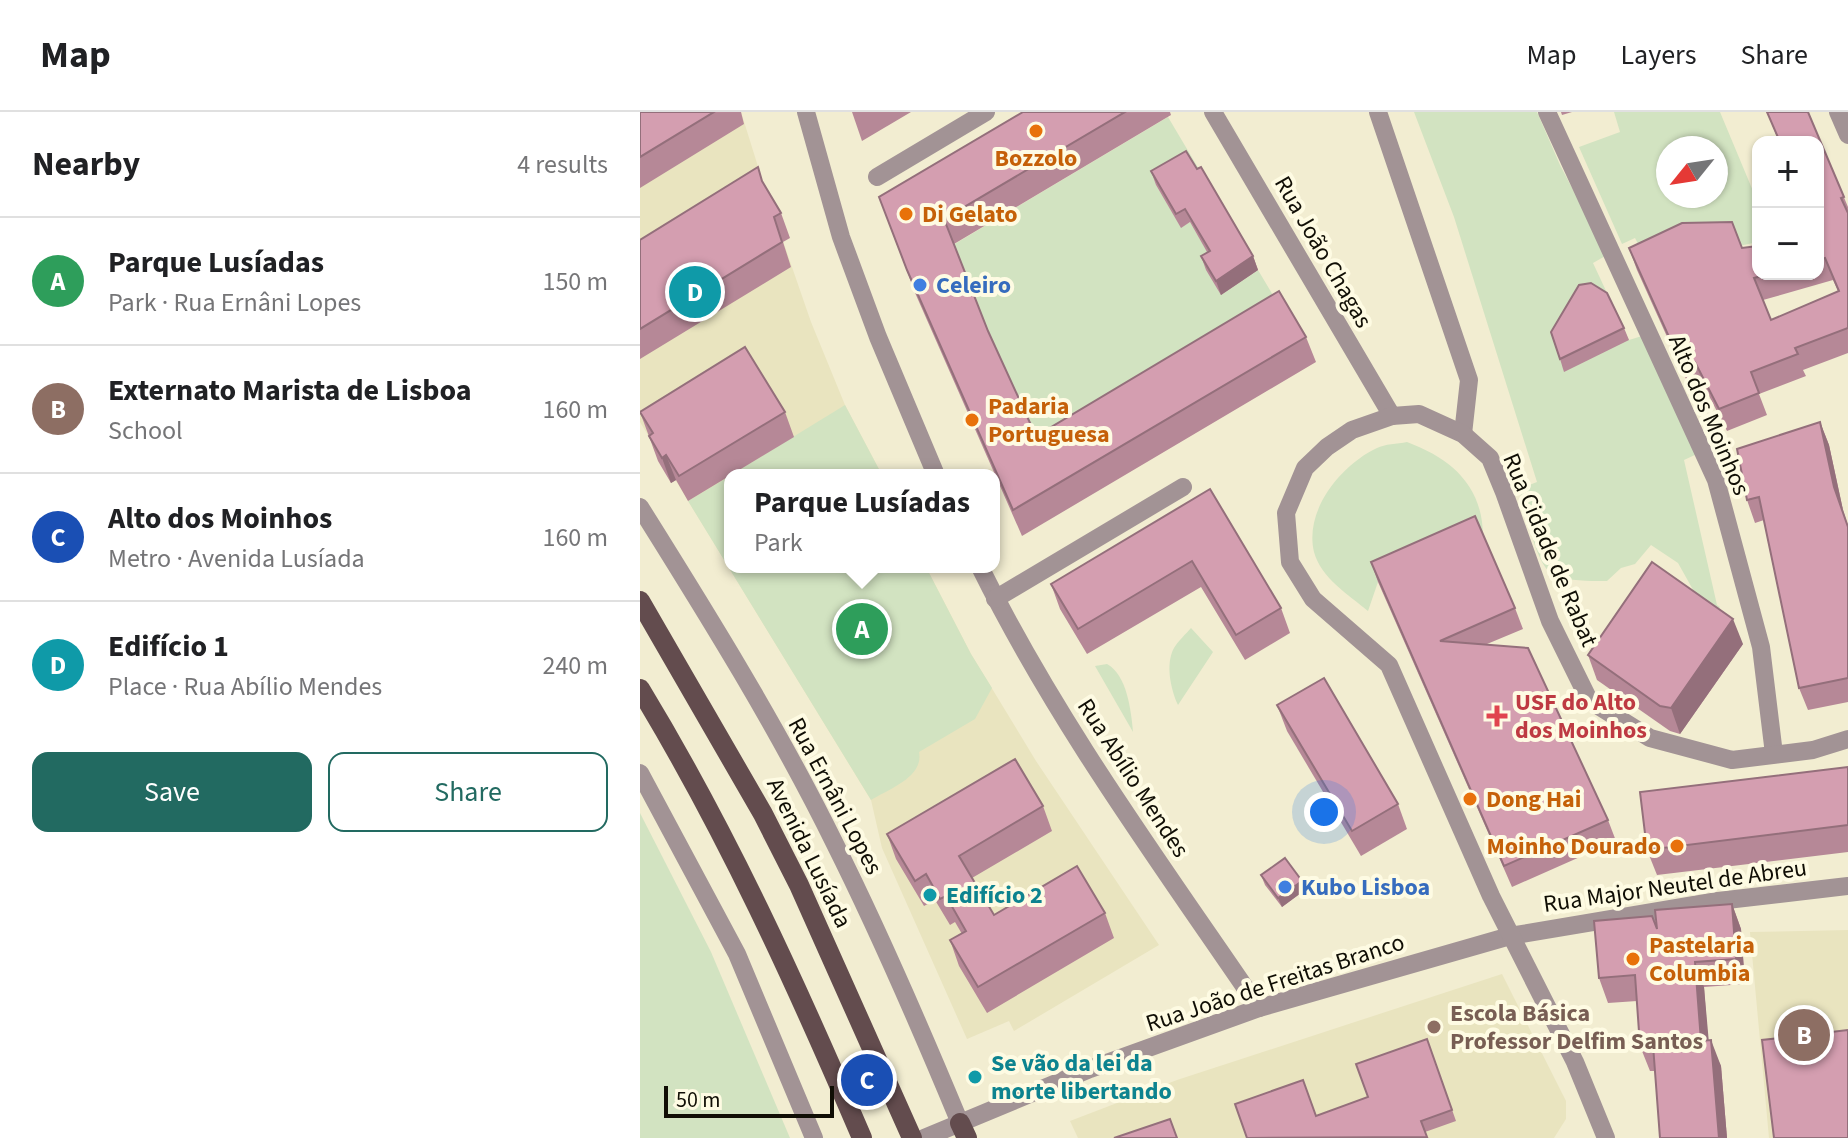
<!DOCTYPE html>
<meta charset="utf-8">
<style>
:root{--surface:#fff;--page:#f2f2f2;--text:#202124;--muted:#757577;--line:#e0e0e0;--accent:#226a61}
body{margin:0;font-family:"Source Sans 3",sans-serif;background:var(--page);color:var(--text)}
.controls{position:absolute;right:24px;top:24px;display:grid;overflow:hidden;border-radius:16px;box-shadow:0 2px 6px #0004}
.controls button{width:72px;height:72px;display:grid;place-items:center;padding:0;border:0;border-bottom:2px solid var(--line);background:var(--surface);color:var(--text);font:40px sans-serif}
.compass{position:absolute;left:1016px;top:24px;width:72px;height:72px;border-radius:50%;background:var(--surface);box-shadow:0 2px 6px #0004;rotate:240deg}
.scale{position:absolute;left:24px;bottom:20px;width:170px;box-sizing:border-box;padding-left:8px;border:4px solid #100e05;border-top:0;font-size:22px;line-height:28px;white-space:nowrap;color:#100e05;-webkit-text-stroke:6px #fefbe3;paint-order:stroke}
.you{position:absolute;left:684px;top:700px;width:28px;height:28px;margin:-20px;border:6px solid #fff;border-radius:50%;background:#1a73e8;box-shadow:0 0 0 12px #1a73e833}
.badge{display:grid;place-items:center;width:52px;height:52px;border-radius:50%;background:var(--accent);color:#fff;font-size:26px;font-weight:700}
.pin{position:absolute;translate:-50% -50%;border:4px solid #fff;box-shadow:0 2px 8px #0006}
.popup{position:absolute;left:84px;top:357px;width:276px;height:104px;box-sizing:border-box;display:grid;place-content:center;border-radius:16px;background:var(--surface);filter:drop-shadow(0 2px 6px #0005);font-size:26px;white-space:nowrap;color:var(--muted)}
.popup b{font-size:30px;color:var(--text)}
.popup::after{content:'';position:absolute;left:50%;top:100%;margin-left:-16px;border:16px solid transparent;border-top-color:var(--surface)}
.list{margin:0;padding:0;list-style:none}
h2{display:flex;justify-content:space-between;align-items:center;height:104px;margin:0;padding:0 32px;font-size:34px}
h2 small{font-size:26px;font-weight:400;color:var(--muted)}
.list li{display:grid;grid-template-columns:52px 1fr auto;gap:24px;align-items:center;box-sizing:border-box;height:128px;padding:0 32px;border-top:2px solid var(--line)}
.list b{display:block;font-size:30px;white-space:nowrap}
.list p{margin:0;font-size:26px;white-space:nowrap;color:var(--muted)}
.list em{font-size:26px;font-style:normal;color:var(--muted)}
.actions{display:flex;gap:16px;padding:24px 32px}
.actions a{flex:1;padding:18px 0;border:2px solid var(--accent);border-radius:16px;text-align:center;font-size:28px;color:var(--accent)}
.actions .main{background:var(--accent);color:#fff}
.map{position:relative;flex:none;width:1208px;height:1026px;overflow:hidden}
header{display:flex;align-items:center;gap:48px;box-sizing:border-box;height:112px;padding:0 40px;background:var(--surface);border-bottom:2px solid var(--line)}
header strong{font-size:38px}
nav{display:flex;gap:44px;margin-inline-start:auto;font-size:28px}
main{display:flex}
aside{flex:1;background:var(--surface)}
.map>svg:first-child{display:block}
.built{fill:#e9e4bf}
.green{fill:#d2e3c1;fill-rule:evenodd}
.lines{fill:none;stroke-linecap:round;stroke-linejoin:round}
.street{stroke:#a29395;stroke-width:18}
.primary{stroke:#634c4e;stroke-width:20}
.wall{fill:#b68897;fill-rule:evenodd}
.shaded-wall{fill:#946f7b}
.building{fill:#d49eb0;stroke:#946f7b;stroke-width:2}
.food-dot{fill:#e8710a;stroke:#fefbe3;stroke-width:3}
.shop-dot{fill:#3f7fe0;stroke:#fefbe3;stroke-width:3}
.health-dot{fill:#e0444e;stroke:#fefbe3;stroke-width:3}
.culture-dot{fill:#0f9aa8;stroke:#fefbe3;stroke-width:3}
.education-dot{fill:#8d6e63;stroke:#fefbe3;stroke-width:3}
.labels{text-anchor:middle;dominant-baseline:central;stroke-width:8;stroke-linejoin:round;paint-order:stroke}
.food-label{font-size:24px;font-weight:bold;fill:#c56008;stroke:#fefbe3;text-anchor:start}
.street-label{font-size:24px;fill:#100e05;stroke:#fefbe3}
.shop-label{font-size:24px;font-weight:bold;fill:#366cbe;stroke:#fefbe3;text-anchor:start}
.health-label{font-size:24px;font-weight:bold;fill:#be3a42;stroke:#fefbe3;text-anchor:start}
.culture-label{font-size:24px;font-weight:bold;fill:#0d838f;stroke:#fefbe3;text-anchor:start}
.education-label{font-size:24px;font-weight:bold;fill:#785e54;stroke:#fefbe3;text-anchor:start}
</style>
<header>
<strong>Map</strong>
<nav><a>Map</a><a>Layers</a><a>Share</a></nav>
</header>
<main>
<aside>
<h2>Nearby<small>4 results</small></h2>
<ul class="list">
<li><span class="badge" style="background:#2e9e5b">A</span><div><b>Parque Lusíadas</b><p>Park · Rua Ernâni Lopes</p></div><em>150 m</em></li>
<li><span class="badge" style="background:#8d6e63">B</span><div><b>Externato Marista de Lisboa</b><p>School</p></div><em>160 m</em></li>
<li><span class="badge" style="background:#1a4fb4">C</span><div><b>Alto dos Moinhos</b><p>Metro · Avenida Lusíada</p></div><em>160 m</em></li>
<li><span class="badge" style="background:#0f9aa8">D</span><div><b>Edifício 1</b><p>Place · Rua Abílio Mendes</p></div><em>240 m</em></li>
</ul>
<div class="actions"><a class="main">Save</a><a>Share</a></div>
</aside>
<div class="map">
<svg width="1208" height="1026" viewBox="0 0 1208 1026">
<rect width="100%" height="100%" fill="#f2edd1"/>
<g class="built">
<path d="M0 0H101L125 77 171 210 205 293 242 363H90V455H286L331 542 396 649 519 833 374 919 369 909 327 927 242 736 231 688 0 310Z"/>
<path d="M1208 818V1026H1129L1110 820Z"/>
<path d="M862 862 926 989V1007L914 1026H438L430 1009 537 968Z"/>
</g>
<g class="green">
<path d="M774 0H897L920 53 967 143 953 151 989 228 1002 224 1057 342 1044 348 1077 493 1080 495 1070 508 1038 451 1011 433 995 452 981 456 967 469C950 469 925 470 910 460 896 451 884 395 879 377L897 370 814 105Z"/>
<path d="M974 0H1080L1118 91V130L1009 153 995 126 982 132 939 35 980 20ZM1028 36H1076V84H1028Z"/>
<path d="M528 5 566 69 516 73 541 115 550 110 575 153 581 183 618 158 646 205 403 344 358 244 313 133Z"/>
<path d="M205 293 242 363H91Z"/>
<path d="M767 330C812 347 843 374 843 425L738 470 728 499C709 483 681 466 674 440 664 398 701 353 737 336 745 332 757 332 767 330Z"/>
<path d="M90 364V455H286L331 542 352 576 335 607 279 640C284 665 249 677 231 688L48 389Z"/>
<path d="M551 516 573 540 538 593C531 578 525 552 534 536 538 529 546 522 551 516Z"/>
<path d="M467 552C487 563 491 598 493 620L455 554Z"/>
<path d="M0 701 71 840 150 1026H0Z"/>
</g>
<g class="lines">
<g class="street">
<path d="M166 0 201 125 238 225 296 363"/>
<path d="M573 0 752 304"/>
<path d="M738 0 829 268 823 322"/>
<path d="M907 0 1076 368 1121 535 1134 642"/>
<path d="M1198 0 1208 23"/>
<path d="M237 65 346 0"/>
<path d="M0 395C69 505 138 616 195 732 241 824 281 917 320 1011"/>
<path d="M340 455C417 611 521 752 619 896"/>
<path d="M355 487 543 375"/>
<path d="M0 661 97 842 174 1026"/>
<path d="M284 1026 450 957 619 896 870 824 1078 789 1208 774"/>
<path d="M966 1026 935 950 851 784 749 553 673 487 650 450 646 401 665 356 687 335 712 318 752 304 779 302 823 322 850 346 864 380 910 509 949 588 1010 626 1092 648 1173 638 1208 627"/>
</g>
<g class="primary">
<path d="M0 489 123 702 159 773 272 1026"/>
<path d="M0 577C87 720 156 872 222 1026"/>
<path d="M320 1011 327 1026"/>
</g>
</g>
<g class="wall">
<path d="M0 0H101L104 12 0 76Z"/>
<path d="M212 0H271L222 29Z"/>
<path d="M383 0H530L531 3 314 132 348 219 396 324 666 225 676 250 382 424 276 183 239 85Z"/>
<path d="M921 0H932L922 3Z"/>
<path d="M1127 0H1168L1208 95V241L1163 258 1166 264 1119 282 1127 303 1087 319 1063 272 1051 278 997 158 989 136H1102L1118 162H1178V30H1139ZM1193 168 1198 179 1131 208 1123 188Z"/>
<path d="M511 59 613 144 618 158 581 183 566 158 561 144 567 140 550 110 541 116 516 73Z"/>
<path d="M125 74 141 101 150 126 143 130 151 155 0 247V128Z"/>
<path d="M984 216 989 228 924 260 920 247Z"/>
<path d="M0 300H145L154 325 48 389 36 368 31 371 18 349Z"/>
<path d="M1180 310 1189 333 1203 398 1208 414V590L1168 598 1159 576 1124 408 1115 411 1107 388Z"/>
<path d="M570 377 641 496 650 521 605 548 561 475 447 542 420 497 411 472Z"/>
<path d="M731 450 875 496 883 517 847 532 968 708 976 729 872 775 738 470Z"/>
<path d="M1103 532 1040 622 1030 619 957 568 948 543Z"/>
<path d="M637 593 758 692 767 717 721 744 647 619Z"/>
<path d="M1208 655V740L1017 763 1007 738Z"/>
<path d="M403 694 412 719 332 766 354 803 465 801 474 826 347 901 319 854 310 828 322 822 315 810 310 813 295 788 284 794 256 747 247 722Z"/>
<path d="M621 763 665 778 642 795 625 773Z"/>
<path d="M1092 792 1101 817 1105 872 1064 875 1068 929 1081 954 1087 1026H1020L1015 959H1010L1000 934 997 889 968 891 959 866 1017 817Z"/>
<path d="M787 927 816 1009 785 1020 676 1004 728 985Z"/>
</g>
<g class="shaded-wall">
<path d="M613 144 618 158 581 183 576 169Z"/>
<path d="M1180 310 1189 333 1203 398 1194 375Z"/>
<path d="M26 343 36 368 31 371 22 346Z"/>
<path d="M1093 507 1103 532 1040 622 1031 596Z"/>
<path d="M662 769 665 778 642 795 638 786Z"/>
<path d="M1092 792 1101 817 1105 872 1096 847Z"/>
<path d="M1055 850 1064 875 1071 954 1061 929Z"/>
<path d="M1071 928 1081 954 1087 1026H1079Z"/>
</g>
<g class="building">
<path d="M0 0H74L0 45Z"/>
<path d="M383 0H485L304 107 348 219 396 324 639 179 666 225 373 398 267 158 239 85Z"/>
<path d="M1127 0H1168L1204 85 1201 86 1208 101V216L1155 236 1158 242 1111 260 1119 281 1079 297 1055 250 1043 256 989 136 1042 111 1092 110 1102 136 1118 134V162H1129L1114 166 1131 208 1199 179 1185 146 1178 148V30H1140Z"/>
<path d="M546 39 557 57 561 55 613 144 576 169 561 144 570 139 545 97 536 102 511 59Z"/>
<path d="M118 55 122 69 141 101 134 105 142 130 0 217V128Z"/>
<path d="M951 171 967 181 984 216 920 247 911 220 939 173Z"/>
<path d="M105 235 145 300 39 364 26 343 22 346 9 324 13 321 0 300Z"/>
<path d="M1180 310 1194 375 1208 415V566L1159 576 1119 385 1107 388 1097 337Z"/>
<path d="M570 377 641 496 596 523 552 449 438 517 411 472Z"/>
<path d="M835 404 875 496 800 529 888 536 968 708 864 754 731 450Z"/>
<path d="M1012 450 1093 507 1031 596 1020 594 948 543Z"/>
<path d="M684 566 758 692 712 719 637 593Z"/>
<path d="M375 647 403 694 319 744 354 803 437 754 465 801 338 875 310 828 326 819 306 784 300 787 286 762 275 769 247 722Z"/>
<path d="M1208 655V713L1007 738 1000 680Z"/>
<path d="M645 746 662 769 638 786 621 763Z"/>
<path d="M1092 792 1096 847 1055 850 1061 929 1071 928 1079 1026H1020L1013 933 1000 934 995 863 959 866 954 809 1012 804 1017 817 1015 798Z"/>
<path d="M1208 918V1026H1134L1122 928Z"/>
<path d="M787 927 812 998 781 1009 787 1025 607 1026 595 992 663 968 676 1004 728 985 716 952Z"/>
<path d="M530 1007 537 1026H474Z"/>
</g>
<g class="food-dot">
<circle cx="396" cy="19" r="8"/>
<circle cx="266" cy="102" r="8"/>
<circle cx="332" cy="308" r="8"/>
<circle cx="830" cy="687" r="8"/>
<circle cx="1037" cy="734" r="8"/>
<circle cx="993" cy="847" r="8"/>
</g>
<g class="shop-dot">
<circle cx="280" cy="173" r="8"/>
<circle cx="645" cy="775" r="8"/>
</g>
<path class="health-dot" d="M853 592h8v8h8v8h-8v8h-8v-8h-8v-8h8z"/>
<g class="culture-dot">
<circle cx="290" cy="783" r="8"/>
<circle cx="335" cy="965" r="8"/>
</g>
<circle class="education-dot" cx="794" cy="915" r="8"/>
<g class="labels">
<g class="food-label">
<text x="396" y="46" text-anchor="middle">Bozzolo</text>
<text x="282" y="102">Di Gelato</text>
<text x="348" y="294">Padaria<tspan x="348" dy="28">Portuguesa</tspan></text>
<text x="846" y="687">Dong Hai</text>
<text x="1021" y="734" text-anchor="end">Moinho Dourado</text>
<text x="1009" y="833">Pastelaria<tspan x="1009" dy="28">Columbia</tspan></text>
</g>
<g class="street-label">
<text transform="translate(683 140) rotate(60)">Rua João Chagas</text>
<text transform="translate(1069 303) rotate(67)">Alto dos Moinhos</text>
<text transform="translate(910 438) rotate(67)">Rua Cidade de Rabat</text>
<text transform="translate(493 666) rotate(57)">Rua Abílio Mendes</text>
<text transform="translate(195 684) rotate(62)">Rua Ernâni Lopes</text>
<text transform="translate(169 741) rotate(64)">Avenida Lusíada</text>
<text transform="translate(1035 774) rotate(-8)">Rua Major Neutel de Abreu</text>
<text transform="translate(635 871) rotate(-18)">Rua João de Freitas Branco</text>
</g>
<g class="shop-label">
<text x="296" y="173">Celeiro</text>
<text x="661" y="775">Kubo Lisboa</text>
</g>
<g class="health-label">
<text x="875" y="590">USF do Alto<tspan x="875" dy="28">dos Moinhos</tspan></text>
</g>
<g class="culture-label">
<text x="306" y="783">Edifício 2</text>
<text x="351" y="951">Se vão da lei da<tspan x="351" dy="28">morte libertando</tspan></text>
</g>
<g class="education-label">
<text x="810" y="901">Escola Básica<tspan x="810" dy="28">Professor Delfim Santos</tspan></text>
</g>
</g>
</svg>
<div class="controls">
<button>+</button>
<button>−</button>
</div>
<svg class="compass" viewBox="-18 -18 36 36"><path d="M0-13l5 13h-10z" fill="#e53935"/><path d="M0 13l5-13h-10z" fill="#757577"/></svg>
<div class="scale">50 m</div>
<div class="you"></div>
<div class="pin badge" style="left:222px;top:517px;background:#2e9e5b">A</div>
<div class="popup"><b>Parque Lusíadas</b>Park</div>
<div class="pin badge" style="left:1164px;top:923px;background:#8d6e63">B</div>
<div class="pin badge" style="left:227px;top:968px;background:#1a4fb4">C</div>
<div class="pin badge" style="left:55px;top:180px;background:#0f9aa8">D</div>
</div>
</main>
